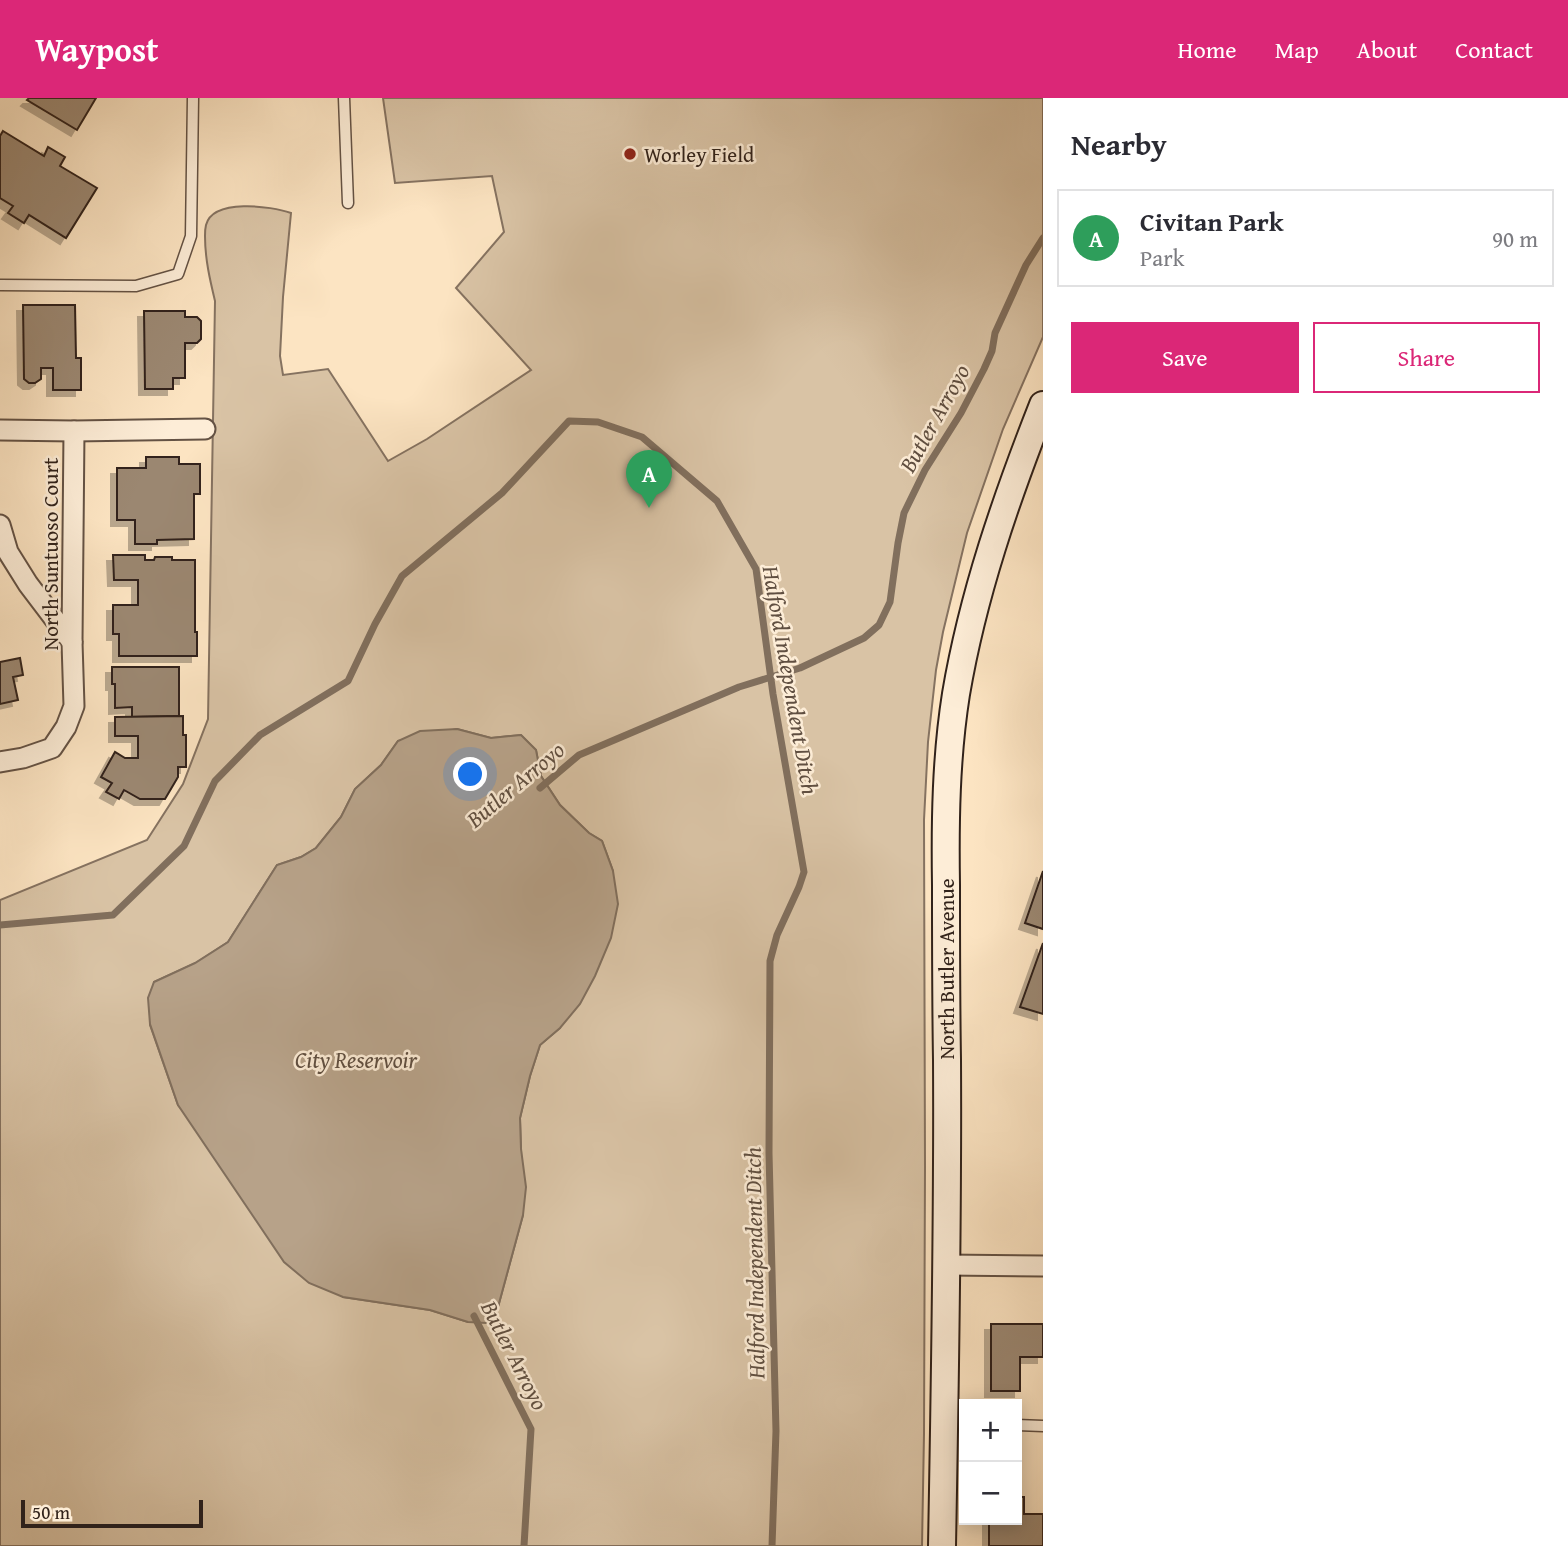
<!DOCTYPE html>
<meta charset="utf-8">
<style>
:root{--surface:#fff;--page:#f2f2f3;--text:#2b2b33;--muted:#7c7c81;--line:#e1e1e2;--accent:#db2777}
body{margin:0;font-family:"Gentium Book Plus",serif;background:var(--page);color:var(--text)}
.controls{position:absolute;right:21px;bottom:21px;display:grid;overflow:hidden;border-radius:0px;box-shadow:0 4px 18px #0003}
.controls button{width:63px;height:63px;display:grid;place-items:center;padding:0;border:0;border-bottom:2px solid var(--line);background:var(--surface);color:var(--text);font:35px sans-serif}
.scale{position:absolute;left:21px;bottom:18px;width:182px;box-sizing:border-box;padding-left:7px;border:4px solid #31221a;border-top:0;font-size:19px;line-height:24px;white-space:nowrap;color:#31221a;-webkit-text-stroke:5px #fdedd7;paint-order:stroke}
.you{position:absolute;left:471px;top:677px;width:24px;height:24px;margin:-18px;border:5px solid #fff;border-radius:50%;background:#1a73e8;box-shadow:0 0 0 10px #1a73e833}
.badge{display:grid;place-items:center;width:46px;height:46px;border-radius:50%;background:var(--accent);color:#fff;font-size:23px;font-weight:700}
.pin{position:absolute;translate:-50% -58px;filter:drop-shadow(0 2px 4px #0008)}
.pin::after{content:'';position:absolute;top:37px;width:24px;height:21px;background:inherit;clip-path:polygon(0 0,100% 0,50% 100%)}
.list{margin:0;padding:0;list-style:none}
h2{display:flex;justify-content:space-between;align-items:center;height:91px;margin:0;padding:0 28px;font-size:30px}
h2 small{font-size:23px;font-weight:400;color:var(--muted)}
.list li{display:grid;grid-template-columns:46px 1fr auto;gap:21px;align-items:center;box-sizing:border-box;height:98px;margin:0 14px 14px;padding:0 14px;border:2px solid var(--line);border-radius:0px}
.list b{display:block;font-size:26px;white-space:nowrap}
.list p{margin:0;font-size:23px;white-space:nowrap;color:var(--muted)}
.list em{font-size:23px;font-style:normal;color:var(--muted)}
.actions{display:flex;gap:14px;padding:21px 28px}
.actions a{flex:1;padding:16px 0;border:2px solid var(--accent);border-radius:0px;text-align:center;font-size:24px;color:var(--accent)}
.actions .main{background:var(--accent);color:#fff}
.map{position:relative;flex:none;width:1043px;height:1448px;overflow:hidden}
header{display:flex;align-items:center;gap:42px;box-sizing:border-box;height:98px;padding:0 35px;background:var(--accent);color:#fff}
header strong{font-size:33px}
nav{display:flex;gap:38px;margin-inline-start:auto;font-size:24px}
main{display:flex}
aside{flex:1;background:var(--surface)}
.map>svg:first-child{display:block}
.green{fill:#d9c3a5;stroke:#857260;stroke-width:2;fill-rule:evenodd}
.water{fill:#b7a289;stroke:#816f5d;stroke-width:2}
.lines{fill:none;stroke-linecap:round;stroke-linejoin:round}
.stream{stroke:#816f5d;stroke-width:7}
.building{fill:#9b8771;stroke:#31221a;stroke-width:2;filter:url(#shadow)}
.lane-casing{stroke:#645244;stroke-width:13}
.street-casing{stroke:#645244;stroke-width:23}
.secondary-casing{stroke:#31221a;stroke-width:30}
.lane{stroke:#fdedd7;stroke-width:10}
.street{stroke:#fdedd7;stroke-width:19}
.secondary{stroke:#fdedd7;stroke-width:26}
.poi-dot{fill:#8f2418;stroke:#fdedd7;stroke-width:2.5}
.labels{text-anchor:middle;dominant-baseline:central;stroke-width:5;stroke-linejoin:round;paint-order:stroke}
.poi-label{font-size:21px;fill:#31221a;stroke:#fdedd7;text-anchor:start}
.street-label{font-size:21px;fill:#31221a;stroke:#fdedd7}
.water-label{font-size:23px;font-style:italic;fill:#604f41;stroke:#fdedd7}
</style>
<header>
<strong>Waypost</strong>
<nav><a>Home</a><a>Map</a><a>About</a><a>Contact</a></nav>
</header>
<main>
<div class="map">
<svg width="1043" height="1448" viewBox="0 0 1043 1448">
<defs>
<filter id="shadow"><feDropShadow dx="-6" dy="6" stdDeviation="0" flood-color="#0004"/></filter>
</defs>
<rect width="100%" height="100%" fill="#fce4c2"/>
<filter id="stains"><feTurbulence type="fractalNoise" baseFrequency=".00286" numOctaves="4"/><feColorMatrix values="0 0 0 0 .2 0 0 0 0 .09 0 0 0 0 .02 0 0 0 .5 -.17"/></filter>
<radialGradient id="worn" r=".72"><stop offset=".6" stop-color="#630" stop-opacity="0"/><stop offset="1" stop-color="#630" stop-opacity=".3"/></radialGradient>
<path class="green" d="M383 0H1043V239L1003 331 967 435 943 534 936 572 928 644 924 722 925 1068 924 1336 922 1448H0V802L147 742 183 686 208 621 215 203C210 182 205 161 205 138 205 135 205 131 206 127 213 100 271 108 291 115L283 199 280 258 283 277 328 271 388 363 427 341 531 272 456 190 504 134 492 78 395 85ZM457 631 491 640 521 637 536 652 541 678 560 707 589 735 602 743 613 773 560 930 540 947 530 978 520 1020 523 1117 495 1220 468 1224 430 1212 343 1199 178 1007 150 927 154 884 196 865 228 844 277 767 301 759 316 750 341 719 355 691 381 667 398 643Z"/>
<path class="water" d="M457 631 491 640 521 637 536 652 541 678 560 707 589 735 602 743 613 773 618 806 611 840 595 878 580 906 560 930 540 947 530 978 520 1020 521 1051 526 1089 523 1117 495 1220 486 1225 468 1224 430 1212 343 1199 309 1185 284 1164 178 1007 150 926 148 900 154 884 195 865 228 844 277 767 301 759 316 750 341 719 355 691 381 667 398 643 420 633Z"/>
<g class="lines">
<g class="stream">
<path d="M540 690 579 657 739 589 800 570 864 540 879 527 890 504 898 445 904 415 925 372 961 315 984 271 992 253 995 235 1026 167 1043 140"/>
<path d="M0 827 113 817 184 748 215 683 260 637 348 583 375 526 402 478 502 395 569 323 598 324 642 339 717 403 756 471 773 596 804 774 799 789 777 837 770 863 769 1055 776 1333 772 1448"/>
<path d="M474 1218 531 1331 524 1448"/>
</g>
</g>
<g class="building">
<path d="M29 0H96L77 32 27 2Z"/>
<path d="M3 33 44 58 48 49 65 59 60 68 97 90 66 140 29 117 24 125 8 115 13 108 0 100V38Z"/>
<path d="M23 207H75L76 260H81V292H53V270H41V281L35 285H29L24 281Z"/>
<path d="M144 213H185V219H197L201 223V241L197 245H185V280H173V291H145Z"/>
<path d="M146 359H179V366H200V396H194V441L157 442V446H135V422H117V370H146Z"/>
<path d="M113 457H145V462H154L155 459H172V462H195V534H197V558H119V536H113V507H138V482H114Z"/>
<path d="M20 560 23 577 13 579 18 602 0 606V564Z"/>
<path d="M112 569H179V618L132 619V609L115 610V586H112Z"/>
<path d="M183 618V637H186V669H178V679L165 701H140L124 692 119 701 106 694 112 685 101 679 115 654 125 660H138V638H115V619Z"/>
<path d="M1043 773V831L1025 825Z"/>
<path d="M1043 845V916L1020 909Z"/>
<path d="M991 1226H1043V1259H1020V1293H991Z"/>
<path d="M1017 1399H1024V1416H1043V1448H989V1422H1017Z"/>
</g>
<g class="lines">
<g class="lane-casing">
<g id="lane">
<path d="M344 0 348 105"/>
<path d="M0 187 136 188 178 176 191 138 193 0"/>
<path d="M1017 1327 1043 1328"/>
</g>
</g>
<g class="street-casing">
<g id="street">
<path d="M0 332 74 333 205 331"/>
<path d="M0 427 8 454 28 486 72 544"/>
<path d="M0 664 23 660 52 650 66 629 74 608 72 544 74 333"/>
<path d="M945 1167 1043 1168"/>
</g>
</g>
<g class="secondary-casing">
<path id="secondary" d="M942 1448C945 1286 948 1123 947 961 946 903 946 845 946 787 945 723 946 659 956 596 973 496 1006 401 1043 307"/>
</g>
<use href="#lane" class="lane"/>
<use href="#street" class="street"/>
<use href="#secondary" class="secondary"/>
</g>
<circle class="poi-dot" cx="630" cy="56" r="7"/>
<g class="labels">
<g class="poi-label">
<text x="644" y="56">Worley Field</text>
</g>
<g class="street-label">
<text transform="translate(50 456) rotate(-90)">North Suntuoso Court</text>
<text transform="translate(946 871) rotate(-90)">North Butler Avenue</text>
</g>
<g class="water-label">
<text transform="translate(934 320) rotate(-61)">Butler Arroyo</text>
<text transform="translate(791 582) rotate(80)">Halford Independent Ditch</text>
<text transform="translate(515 686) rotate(-40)">Butler Arroyo</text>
<text x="356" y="961">City Reservoir</text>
<text transform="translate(754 1165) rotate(-91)">Halford Independent Ditch</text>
<text transform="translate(515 1257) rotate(63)">Butler Arroyo</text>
</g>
</g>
<rect width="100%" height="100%" filter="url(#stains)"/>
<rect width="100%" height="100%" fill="url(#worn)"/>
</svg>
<div class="controls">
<button>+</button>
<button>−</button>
</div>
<div class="scale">50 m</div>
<div class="you"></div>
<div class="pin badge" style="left:649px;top:410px;background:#2e9e5b">A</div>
</div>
<aside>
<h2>Nearby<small></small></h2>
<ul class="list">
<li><span class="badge" style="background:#2e9e5b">A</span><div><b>Civitan Park</b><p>Park</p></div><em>90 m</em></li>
</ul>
<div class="actions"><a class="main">Save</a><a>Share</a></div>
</aside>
</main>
